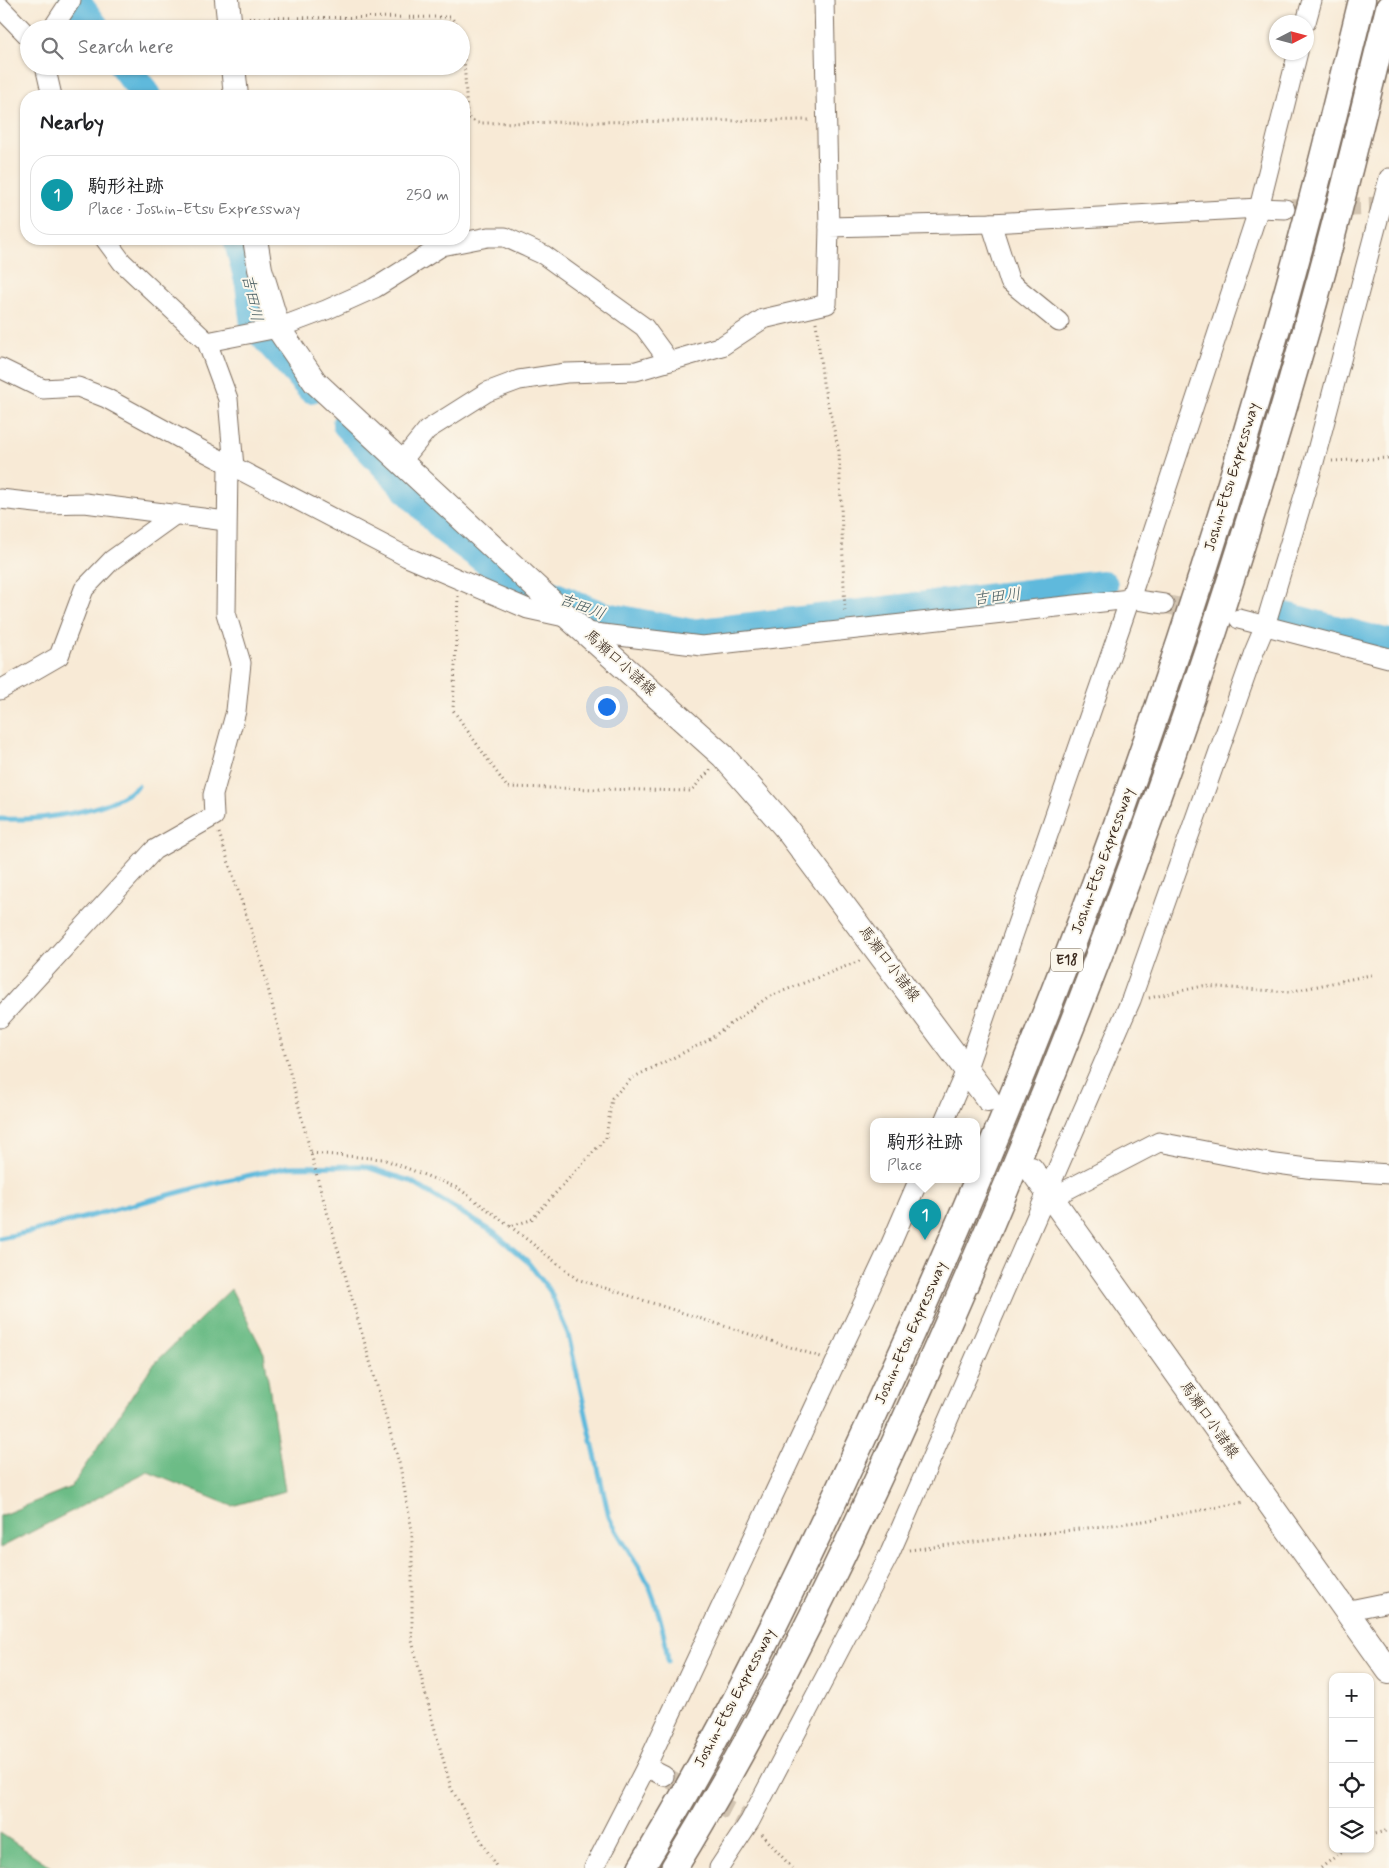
<!DOCTYPE html>
<meta charset="utf-8">
<style>
:root{--surface:#fff;--page:#f6f6f6;--text:#202124;--muted:#757577;--line:#e0e0e0;--accent:#0f766e}
body{margin:0;font-family:Mynerve,"Klee One",sans-serif;background:var(--page);color:var(--text)}
.controls{position:absolute;right:15px;bottom:15px;display:grid;overflow:hidden;border-radius:10px;box-shadow:0 1px 4px #0004}
.controls button{width:45px;height:45px;display:grid;place-items:center;padding:0;border:0;border-bottom:1px solid var(--line);background:var(--surface);color:var(--text);font:25px sans-serif}
.compass{position:absolute;left:1269px;top:15px;width:45px;height:45px;border-radius:50%;background:var(--surface);box-shadow:0 1px 4px #0004;rotate:84deg}
.you{position:absolute;left:606px;top:706px;width:18px;height:18px;margin:-12px;border:4px solid #fff;border-radius:50%;background:#1a73e8;box-shadow:0 0 0 8px #1a73e833}
.badge{display:grid;place-items:center;width:32px;height:32px;border-radius:50%;background:var(--accent);color:#fff;font-size:16px;font-weight:700}
.pin{position:absolute;translate:-50% -41px;filter:drop-shadow(0 1px 2px #0008)}
.pin::after{content:'';position:absolute;top:26px;width:18px;height:15px;background:inherit;clip-path:polygon(0 0,100% 0,50% 100%)}
.popup{position:absolute;left:870px;top:1118px;width:110px;height:65px;box-sizing:border-box;display:grid;place-content:center;border-radius:10px;background:var(--surface);filter:drop-shadow(0 1px 4px #0005);font-size:16px;white-space:nowrap;color:var(--muted)}
.popup b{font-size:19px;color:var(--text)}
.popup::after{content:'';position:absolute;left:50%;top:100%;margin-left:-10px;border:10px solid transparent;border-top-color:var(--surface)}
.list{margin:0;padding:0;list-style:none}
h2{display:flex;justify-content:space-between;align-items:center;height:65px;margin:0;padding:0 20px;font-size:21px}
h2 small{font-size:16px;font-weight:400;color:var(--muted)}
.list li{display:grid;grid-template-columns:32px 1fr auto;gap:15px;align-items:center;box-sizing:border-box;height:80px;margin:0 10px 10px;padding:0 10px;border:1px solid var(--line);border-radius:20px}
.list b{display:block;font-size:19px;white-space:nowrap}
.list p{margin:0;font-size:16px;white-space:nowrap;color:var(--muted)}
.list em{font-size:16px;font-style:normal;color:var(--muted)}
.icon{flex:none;width:28px;height:28px;fill:none;stroke:currentColor;stroke-width:2;stroke-linecap:round;stroke-linejoin:round}
.map{position:relative;flex:none;width:1389px;height:1868px;overflow:hidden}
.search{position:absolute;background:var(--surface);box-shadow:0 1px 4px #0004;left:20px;top:20px;width:450px;height:55px;display:flex;align-items:center;gap:12px;box-sizing:border-box;padding:0 18px;border-radius:28px;color:var(--muted);font-size:19px}
.panel{position:absolute;background:var(--surface);box-shadow:0 1px 4px #0004;left:20px;top:90px;width:450px;height:155px;border-radius:20px}
.map>svg:first-child{display:block}
.forest{fill:#6cbc86;stroke:#547352}
.lines{fill:none;stroke-linecap:round;stroke-linejoin:round}
.stream{stroke:#5eb9dc;stroke-width:5}
.river{stroke:#5eb9dc;stroke-width:30}
.minor-tunnel{stroke:#d2c4b1;stroke-width:19;stroke-dasharray:19 9;stroke-linecap:butt}
.minor-casing{stroke:#7d6d5e;stroke-width:21}
.major-casing{stroke:#7d6d5e;stroke-width:26}
.highway-casing{stroke:#7d6d5e;stroke-width:29}
.path{stroke:#7d6d5e;stroke-width:3;stroke-dasharray:1 4;stroke-linecap:butt}
.minor{stroke:#fff;stroke-width:19}
.major{stroke:#fff;stroke-width:24}
.highway{stroke:#fff;stroke-width:26}
.labels{text-anchor:middle;dominant-baseline:central;stroke-width:4;stroke-linejoin:round;paint-order:stroke}
.shield{fill:#fbf7ec;stroke:#75685c;stroke-width:1}
.shield-label{font-size:14px;font-weight:bold;fill:#3b2a1e}
.street-label{font-size:15px;fill:#3b2a1e;stroke:#fbf7ec}
.water-label{font-size:16px;font-style:italic;fill:#475c60;stroke:#fbf7ec}
</style>
<div class="map">
<svg width="1389" height="1868" viewBox="0 0 1389 1868">
<rect width="100%" height="100%" fill="#fbf7ec"/>
<filter id="ink" filterUnits="userSpaceOnUse"><feTurbulence type="fractalNoise" baseFrequency=".02" numOctaves="2"/><feDisplacementMap in="SourceGraphic" scale="10" xChannelSelector="R" yChannelSelector="G"/><feConvolveMatrix kernelMatrix="1 2 1 2 8 2 1 2 1" color-interpolation-filters="sRGB"/></filter>
<filter id="wash" filterUnits="userSpaceOnUse"><feTurbulence type="fractalNoise" baseFrequency=".0096" numOctaves="4" result="noise"/><feDisplacementMap in="SourceGraphic" scale="20" xChannelSelector="R" yChannelSelector="G"/><feGaussianBlur stdDeviation="1.12" result="paint"/><feColorMatrix in="noise" values="0 0 0 0 0 0 0 0 0 0 0 0 0 0 0 0 0 1.4 0 .05"/><feComposite in="paint" operator="in"/></filter>
<g filter="url(#wash)">
<rect width="100%" height="100%" fill="#f8ead6"/>
<g class="forest">
<path d="M231 1289 264 1353 285 1491 232 1506 148 1472 0 1548V1516L71 1487 152 1366Z"/>
<path d="M0 1833 53 1868H0Z"/>
</g>
<g class="lines">
<g class="stream">
<path d="M0 819C38 821 109 812 138 786"/>
<path d="M0 1238 34 1231 218 1182 288 1167 363 1166 410 1181 493 1232 527 1261 550 1291 568 1334 609 1517C618 1536 630 1552 641 1570 656 1597 665 1632 668 1662"/>
</g>
<g class="river">
<path d="M74 0 96 29"/>
<path d="M124 66 147 96"/>
<path d="M238 239 250 284 255 325 311 388"/>
<path d="M347 424 447 531 513 580 601 616 692 634 1103 585"/>
<path d="M1285 617 1389 644"/>
</g>
</g>
</g>
<g filter="url(#ink)">
<g class="lines">
<g class="minor-tunnel">
<path d="M1285 209 1382 206"/>
<path d="M1164 604 1231 618"/>
<path d="M664 1776 750 1821"/>
</g>
<g class="minor-casing">
<g id="minor">
<path d="M824 0 829 227"/>
<path d="M0 7 29 37"/>
<path d="M1306 22 1312 0"/>
<path d="M52 29 71 0"/>
<path d="M45 66 52 96"/>
<path d="M991 223 1010 282 1059 322"/>
<path d="M105 239 122 262 207 342 228 399 234 467"/>
<path d="M207 342 278 328 326 310 375 288 442 246 488 237H505L544 255 644 327 669 361"/>
<path d="M0 368 43 389 78 387 106 398 192 445 407 557 528 609 569 618"/>
<path d="M401 462 427 430 487 392 519 380 566 373 636 371 722 346 763 319 827 304 829 227 991 223 1259 208 1285 209"/>
<path d="M0 499 45 504 85 503 226 521"/>
<path d="M1239 619 1389 658"/>
<path d="M586 632 702 646 1130 599 1164 604"/>
<path d="M0 690 59 656 84 589 112 560 176 514"/>
<path d="M0 1018 154 850 214 816 213 795 236 711 241 663 226 613 228 465"/>
<path d="M944 1121 967 1068 1130 599 1259 208 1298 52"/>
<path d="M1051 1198 1159 1142 1262 1162 1314 1169 1389 1174"/>
<path d="M1345 1611 1389 1602"/>
<path d="M646 1767 664 1776"/>
<path d="M594 1868 646 1767 890 1246 919 1179"/>
<path d="M719 1868 750 1821 890 1553 1131 1000 1254 652 1265 626 1314 462 1389 178"/>
</g>
</g>
<g class="major-casing">
<g id="major">
<path d="M227 0 230 29"/>
<path d="M233 66 236 96"/>
<path d="M255 239 260 269 278 328 315 382 569 618 723 756 785 827 988 1099"/>
<path d="M1031 1169 1389 1671"/>
</g>
</g>
<g class="highway-casing">
<g id="highway">
<path d="M641 1868C732 1719 807 1560 880 1401 1038 1059 1169 705 1273 342 1306 229 1334 114 1362 0"/>
<path d="M674 1868C787 1683 879 1483 965 1284 1097 980 1210 667 1301 348 1334 235 1361 121 1389 8"/>
</g>
</g>
<g class="path">
<path d="M249 18 451 17 460 29"/>
<path d="M461 30 463 33 467 117 477 123 811 120"/>
<path d="M816 322 823 383 839 451 845 614"/>
<path d="M1332 461 1389 458"/>
<path d="M458 596 453 710 507 787 691 791 711 769"/>
<path d="M219 833 259 954 319 1184 400 1466 412 1530V1641L432 1719 451 1788 497 1868"/>
<path d="M1149 998 1203 986 1289 992 1375 974"/>
<path d="M311 1153 383 1159 458 1188 510 1226 531 1220 606 1138 612 1098 632 1078 707 1041 768 997 862 960"/>
<path d="M510 1226 577 1279 821 1357"/>
<path d="M909 1550 1144 1521 1244 1502"/>
<path d="M762 1834 792 1868"/>
<path d="M1370 1835 1389 1830"/>
<path d="M1321 1868 1345 1849"/>
</g>
<use href="#minor" class="minor"/>
<use href="#major" class="major"/>
<use href="#highway" class="highway"/>
</g>
</g>
<g class="labels">
<rect class="shield" x="1051" y="948.5" width="32" height="23" rx="4"/>
<g class="shield-label">
<text x="1067" y="960">E18</text>
</g>
<g class="street-label">
<text transform="translate(1232 477) rotate(-73)">Joshin-Etsu Expressway</text>
<text transform="translate(620 663) rotate(42)">馬瀬口小諸線</text>
<text transform="translate(1103 861) rotate(-70)">Joshin-Etsu Expressway</text>
<text transform="translate(889 964) rotate(53)">馬瀬口小諸線</text>
<text transform="translate(911 1333) rotate(-66)">Joshin-Etsu Expressway</text>
<text transform="translate(1209 1420) rotate(55)">馬瀬口小諸線</text>
<text transform="translate(735 1698) rotate(-62)">Joshin-Etsu Expressway</text>
</g>
<g class="water-label">
<text transform="translate(252 298) rotate(78)">吉田川</text>
<text transform="translate(997 597) rotate(-7)">吉田川</text>
<text transform="translate(582 607) rotate(20)">吉田川</text>
</g>
</g>
</svg>
<div class="controls">
<button>+</button>
<button>−</button>
<button><svg class="icon" aria-label="locate" viewBox="0 0 24 24"><circle cx="12" cy="12" r="6"/><path d="M12 2v4M12 18v4M2 12h4M18 12h4"/></svg></button>
<button><svg class="icon" aria-label="layers" viewBox="0 0 24 24"><path d="M12 4l9 5-9 5-9-5zM3 14l9 5 9-5"/></svg></button>
</div>
<svg class="compass" viewBox="-18 -18 36 36"><path d="M0-13l5 13h-10z" fill="#e53935"/><path d="M0 13l5-13h-10z" fill="#757577"/></svg>
<div class="you"></div>
<div class="pin badge" style="left:925px;top:1240px;background:#0f9aa8">1</div>
<div class="popup"><b>駒形社跡</b>Place</div>
<div class="search"><svg class="icon" aria-label="search" viewBox="0 0 24 24"><circle cx="10" cy="10" r="6"/><path d="M15 15l6 6"/></svg>Search here</div>
<section class="panel">
<h2>Nearby<small></small></h2>
<ul class="list">
<li><span class="badge" style="background:#0f9aa8">1</span><div><b>駒形社跡</b><p>Place · Joshin-Etsu Expressway</p></div><em>250 m</em></li>
</ul>
</section>
</div>
